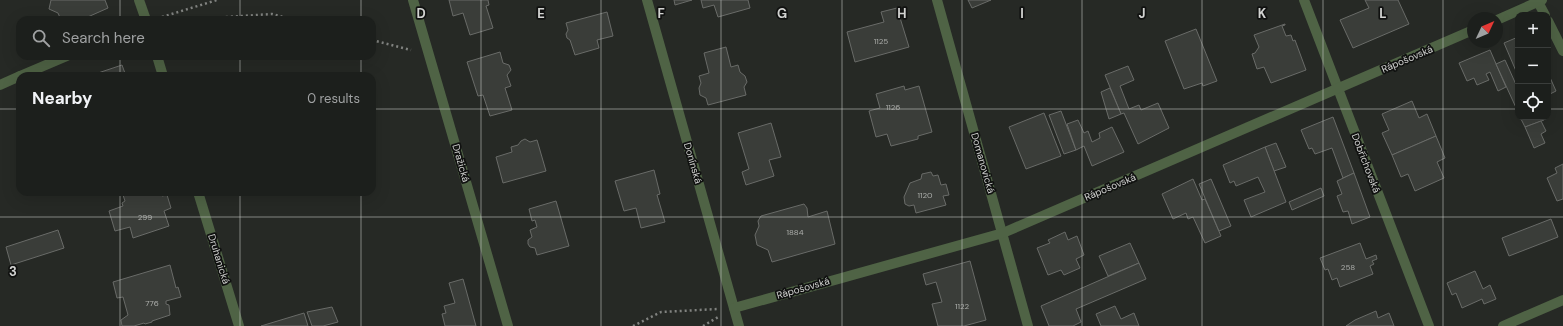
<!DOCTYPE html>
<meta charset="utf-8">
<style>
:root{--surface:#1c1f1c;--page:#292c29;--text:#f1f3f6;--muted:#a0a2a3;--line:#3a3d3b}
body{margin:0;font-family:"DM Sans",sans-serif;background:var(--page);color:var(--text)}
.controls{position:absolute;right:12px;top:12px;display:grid;overflow:hidden;border-radius:8px;box-shadow:0 4px 16px #0002}
.controls button{width:36px;height:36px;display:grid;place-items:center;padding:0;border:0;border-bottom:1px solid var(--line);background:var(--surface);color:var(--text);font:20px sans-serif}
.compass{position:absolute;left:1467px;top:12px;width:36px;height:36px;border-radius:50%;background:var(--surface);box-shadow:0 4px 16px #0002;rotate:46deg}
.list{margin:0;padding:0;list-style:none}
h2{display:flex;justify-content:space-between;align-items:center;height:52px;margin:0;padding:0 16px;font-size:17px}
h2 small{font-size:13px;font-weight:400;color:var(--muted)}
.icon{flex:none;width:22px;height:22px;fill:none;stroke:currentColor;stroke-width:2;stroke-linecap:round;stroke-linejoin:round}
.map{position:relative;flex:none;width:1563px;height:326px;overflow:hidden}
.search{position:absolute;background:var(--surface);box-shadow:0 4px 16px #0002;left:16px;top:16px;width:360px;height:44px;display:flex;align-items:center;gap:10px;box-sizing:border-box;padding:0 14px;border-radius:12px;color:var(--muted);font-size:15px}
.panel{position:absolute;background:var(--surface);box-shadow:0 4px 16px #0002;left:16px;top:72px;width:360px;height:124px;border-radius:12px}
.map>svg:first-child{display:block}
.building{fill:#3a3d39;stroke:#696b68}
.lines{fill:none;stroke-linecap:round;stroke-linejoin:round}
.path{stroke:#818380;stroke-width:2.5;stroke-dasharray:2 3;stroke-linecap:butt}
.street{stroke:#4f6345;stroke-width:10}
.grid{fill:none;stroke:#d2d3d1;stroke-width:1;stroke-opacity:0.55}
.labels{text-anchor:middle;dominant-baseline:central;stroke-width:3.5;stroke-linejoin:round;paint-order:stroke}
.number-label{font-size:8px;fill:#acaeab}
.street-label{font-size:10px;fill:#d2d3d1;stroke:#101110}
.grid-label{font-size:13px;text-anchor:middle;font-weight:bold;fill:#d2d3d1;stroke:#101110;stroke-width:3.5;stroke-linejoin:round;paint-order:stroke}
</style>
<div class="map">
<svg width="1563" height="326" viewBox="0 0 1563 326">
<rect width="100%" height="100%" fill="#262925"/>
<g class="building">
<path d="M51 0H105L108 8 81 20H61L58 13 49 9Z"/>
<path d="M449 0H488L489 5 486 6 493 28 470 35 463 13 453 16Z"/>
<path d="M674 0H692L675 5Z"/>
<path d="M701 0H748L750 8 718 17 714 5 703 8Z"/>
<path d="M968 0H991L972 8Z"/>
<path d="M1365 0H1398L1409 24 1353 48 1340 20 1369 8Z"/>
<path d="M897 8 909 47 855 62 847 32 884 22 881 12Z"/>
<path d="M607 12 613 36 597 40 599 48 575 55 570 40 567 38 566 34 568 30 566 23Z"/>
<path d="M1285 24V25L1282 26 1286 36 1291 35 1293 41 1295 40 1306 70 1271 83 1264 67 1257 69 1252 54 1255 53 1259 47 1254 35Z"/>
<path d="M1196 29 1217 81 1203 86 1202 83 1184 89 1165 41Z"/>
<path d="M1518 37V70L1516 71 1504 43Z"/>
<path d="M726 47 731 67 738 65 740 72 745 76 747 82 744 87 746 95 708 105 706 98 700 95 699 88 701 83 699 76 709 73 704 53Z"/>
<path d="M1490 50 1506 87 1498 91 1490 72 1486 74 1489 80 1477 85 1474 78 1467 81 1459 63Z"/>
<path d="M500 52 503 63 509 65 511 70 507 75 511 86 505 88 512 110 490 116 483 95 478 96 467 62Z"/>
<path d="M1505 60 1518 89V112L1496 64Z"/>
<path d="M122 65 126 76H89Z"/>
<path d="M1128 66 1134 80 1120 86 1129 109 1139 105 1141 110 1158 103 1169 128 1138 144 1124 113 1121 114 1105 75Z"/>
<path d="M1548 73 1556 91 1548 95Z"/>
<path d="M904 86 905 90 919 86 932 132 918 136V139L891 146 887 134 876 137 869 111 880 108 876 94Z"/>
<path d="M1110 88 1121 114 1109 119 1101 92Z"/>
<path d="M1412 101 1419 118 1427 114 1436 136 1392 155 1382 133 1389 130 1382 114Z"/>
<path d="M1061 111 1076 150 1064 154 1049 115Z"/>
<path d="M1044 113 1061 156 1026 169 1009 127Z"/>
<path d="M1333 117 1354 173 1343 178 1332 148 1315 154 1312 148 1309 149 1301 130Z"/>
<path d="M1520 117H1543L1544 120 1525 127Z"/>
<path d="M1078 120 1084 133 1088 131 1092 142 1100 138 1099 133 1112 127 1124 152 1092 166 1084 146 1076 150 1067 124Z"/>
<path d="M1541 121 1546 131 1541 134 1545 143 1534 148 1525 127Z"/>
<path d="M771 123 781 157 769 160 774 176 746 185 742 172 749 169 738 133Z"/>
<path d="M1436 136 1445 158 1437 162 1444 178 1415 191 1408 174 1401 177 1392 155Z"/>
<path d="M525 139 530 142 537 140 546 171 503 183 496 157 512 152 511 147 518 145 521 141Z"/>
<path d="M1276 143 1286 167 1274 171 1265 147Z"/>
<path d="M1265 147 1286 202 1251 217 1244 200 1265 192 1258 177 1236 186 1234 181 1230 183 1223 165Z"/>
<path d="M1563 164V199L1557 201 1547 178 1557 173 1555 168Z"/>
<path d="M654 170 660 194 657 195 665 222 641 228 636 208 624 211 615 181Z"/>
<path d="M931 172 933 176 938 175 941 185 946 184 949 195 943 196 946 205 916 213 914 205 909 206 905 204 904 197 910 183 921 179 922 174Z"/>
<path d="M1354 173 1370 217 1352 224 1348 211 1343 212 1337 196 1342 194 1337 181Z"/>
<path d="M1193 179 1202 200 1205 199 1221 236 1205 243 1193 217 1188 219 1186 213 1173 219 1162 194Z"/>
<path d="M1211 179 1231 226 1219 231 1199 184Z"/>
<path d="M1321 188 1324 196 1292 210 1289 202Z"/>
<path d="M122 192H158L160 195H162V196L167 195 171 208 164 211 169 226 133 238 130 227 115 231 109 211 123 206 122 203 125 201Z"/>
<path d="M556 201 569 246 537 255 535 248 530 247 528 244V240L532 237 530 230 537 227 535 220 532 221 529 209Z"/>
<path d="M804 204 807 208 808 217 827 211 835 244 772 262 768 250 757 245 755 235 759 226 758 221 761 216Z"/>
<path d="M1551 219 1558 237 1509 256 1502 238Z"/>
<path d="M58 230 64 248 11 265 6 247Z"/>
<path d="M1065 232 1068 240 1077 236 1084 255 1076 259 1080 268 1064 275 1061 270 1048 275 1037 248 1050 243 1048 240Z"/>
<path d="M1130 243 1139 263 1108 276 1099 256Z"/>
<path d="M1360 243 1366 259 1376 255 1377 259 1372 261 1374 264 1370 266 1373 274 1340 287 1337 278 1332 280 1328 269 1325 270 1320 258Z"/>
<path d="M970 261 986 320 964 326H938L932 304 942 302 936 282 926 285 923 274Z"/>
<path d="M1139 263 1146 279 1076 309 1081 322 1073 326H1049L1041 306Z"/>
<path d="M170 265 176 288 178 287 181 297 166 301V304L169 305 170 315 152 321V322L145 324 144 323 134 326H122L121 320 128 315 123 297 117 298 113 282Z"/>
<path d="M1475 271 1483 289 1490 285 1496 299 1484 304 1482 299 1462 308 1456 293 1452 295 1447 283Z"/>
<path d="M463 279 476 326H445L442 314 446 313 444 306 455 303 449 283Z"/>
<path d="M1115 306 1121 319 1134 313 1139 326H1101L1096 314Z"/>
<path d="M332 307 338 322 323 326H312L307 312Z"/>
<path d="M1376 311 1378 318 1389 313 1394 326H1346L1355 320Z"/>
<path d="M304 313 308 326H261Z"/>
</g>
<g class="lines">
<g class="path">
<path d="M162 17 217 0"/>
<path d="M181 20 272 14 294 20"/>
<path d="M372 40 411 50"/>
<path d="M633 326 661 312 718 309"/>
<path d="M703 326 720 316"/>
</g>
<g class="street">
<path d="M139 0 146 20"/>
<path d="M413 0 508 326"/>
<path d="M647 0 739 326"/>
<path d="M937 0 1028 326"/>
<path d="M1304 0 1429 326"/>
<path d="M1538 2 1545 15"/>
<path d="M1497 20 1542 0"/>
<path d="M1548 21 1563 51"/>
<path d="M157 56 163 76"/>
<path d="M20 76 67 56"/>
<path d="M0 85 20 76"/>
<path d="M198 192 239 326"/>
<path d="M734 308 1003 233 1473 30"/>
<path d="M1503 326 1563 300"/>
</g>
</g>
<path class="grid" d="M120 0V20M240 0V20M361 0V20M481 0V326M601 0V326M721 0V326M842 0V326M962 0V326M1082 0V326M1202 0V326M1323 0V326M1443 0V326M120 56V76M240 56V76M361 56V76M0 109H20M372 109H1518M1548 109H1563M120 192V326M240 192V326M361 192V326M0 217H1563"/>
<g class="labels">
<g class="number-label">
<text x="881" y="41">1125</text>
<text x="893" y="107">1126</text>
<text x="925" y="195">1120</text>
<text x="145" y="217">299</text>
<text x="795" y="232">1884</text>
<text x="1348" y="267">258</text>
<text x="152" y="303">776</text>
<text x="962" y="306">1122</text>
</g>
<g class="street-label">
<text transform="translate(1407 59) rotate(-23)">Rápošovská</text>
<text transform="translate(461 163) rotate(74)">Dražická</text>
<text transform="translate(693 163) rotate(74)">Donínská</text>
<text transform="translate(983 163) rotate(74)">Domanovická</text>
<text transform="translate(1366 163) rotate(69)">Dobřichovská</text>
<text transform="translate(1110 187) rotate(-23)">Rápošovská</text>
<text transform="translate(219 259) rotate(73)">Druhanická</text>
<text transform="translate(803 288) rotate(-16)">Rápošovská</text>
</g>
</g>
<g class="grid-label">
<text x="421" y="18">D</text>
<text x="541" y="18">E</text>
<text x="661" y="18">F</text>
<text x="782" y="18">G</text>
<text x="902" y="18">H</text>
<text x="1022" y="18">I</text>
<text x="1142" y="18">J</text>
<text x="1262" y="18">K</text>
<text x="1383" y="18">L</text>
<text x="13" y="276">3</text>
</g>
</svg>
<div class="controls">
<button>+</button>
<button>−</button>
<button><svg class="icon" aria-label="locate" viewBox="0 0 24 24"><circle cx="12" cy="12" r="6"/><path d="M12 2v4M12 18v4M2 12h4M18 12h4"/></svg></button>
</div>
<svg class="compass" viewBox="-18 -18 36 36"><path d="M0-13l5 13h-10z" fill="#e53935"/><path d="M0 13l5-13h-10z" fill="#a0a2a3"/></svg>
<div class="search"><svg class="icon" aria-label="search" viewBox="0 0 24 24"><circle cx="10" cy="10" r="6"/><path d="M15 15l6 6"/></svg>Search here</div>
<section class="panel">
<h2>Nearby<small>0 results</small></h2>
<ul class="list">
</ul>
</section>
</div>
